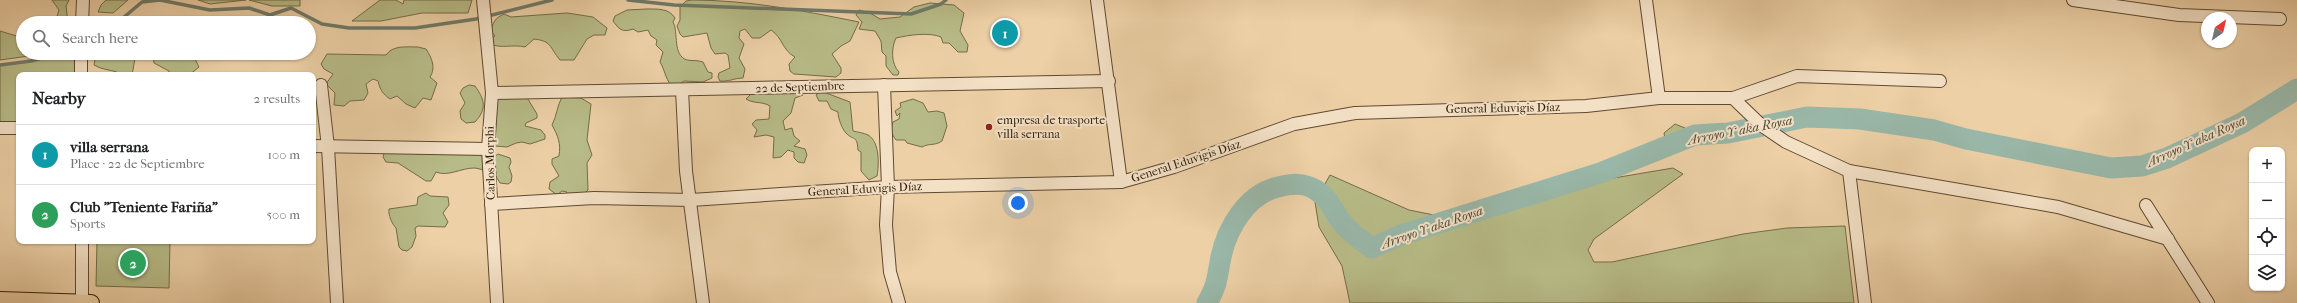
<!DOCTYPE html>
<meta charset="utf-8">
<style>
:root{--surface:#fff;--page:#f2f2f2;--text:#202124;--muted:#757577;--line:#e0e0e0;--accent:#db2777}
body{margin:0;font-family:"IM FELL French Canon",serif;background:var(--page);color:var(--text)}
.controls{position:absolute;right:12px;bottom:12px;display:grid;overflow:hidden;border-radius:8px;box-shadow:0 1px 3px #0004}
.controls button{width:36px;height:36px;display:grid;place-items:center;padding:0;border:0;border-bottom:1px solid var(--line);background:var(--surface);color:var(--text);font:20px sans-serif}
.compass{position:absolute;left:2201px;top:12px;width:36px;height:36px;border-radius:50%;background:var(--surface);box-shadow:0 1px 3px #0004;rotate:34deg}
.you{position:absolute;left:1018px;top:203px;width:14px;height:14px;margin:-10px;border:3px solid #fff;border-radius:50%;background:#1a73e8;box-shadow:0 0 0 6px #1a73e833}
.badge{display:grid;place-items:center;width:26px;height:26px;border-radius:50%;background:var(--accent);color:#fff;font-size:13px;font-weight:700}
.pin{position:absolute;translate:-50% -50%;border:2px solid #fff;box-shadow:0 1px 4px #0006}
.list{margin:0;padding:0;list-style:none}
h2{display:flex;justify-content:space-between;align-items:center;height:52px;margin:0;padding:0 16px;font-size:17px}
h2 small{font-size:13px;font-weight:400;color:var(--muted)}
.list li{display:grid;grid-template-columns:26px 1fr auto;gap:12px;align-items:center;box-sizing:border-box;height:60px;padding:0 16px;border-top:1px solid var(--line)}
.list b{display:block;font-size:15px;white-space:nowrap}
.list p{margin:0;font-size:13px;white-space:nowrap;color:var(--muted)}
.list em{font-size:13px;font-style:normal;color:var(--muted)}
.icon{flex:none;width:22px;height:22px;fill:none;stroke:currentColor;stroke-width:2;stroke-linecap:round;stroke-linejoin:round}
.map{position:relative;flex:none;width:2297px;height:303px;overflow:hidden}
.search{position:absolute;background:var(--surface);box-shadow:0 1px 3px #0004;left:16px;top:16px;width:300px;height:44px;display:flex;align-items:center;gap:10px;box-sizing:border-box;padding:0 14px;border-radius:22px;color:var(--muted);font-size:15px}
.panel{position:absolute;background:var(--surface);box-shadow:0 1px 3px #0004;left:16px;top:72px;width:300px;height:172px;border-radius:8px}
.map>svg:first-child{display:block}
.green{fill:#b7bb87;stroke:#746c4a}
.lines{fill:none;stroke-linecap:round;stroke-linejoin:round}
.stream{stroke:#6f7a6a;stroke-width:3.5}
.river{stroke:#99b7a8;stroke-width:21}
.minor-casing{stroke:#5f4a32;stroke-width:14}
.major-casing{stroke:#301e0c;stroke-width:18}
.minor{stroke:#f3e0c5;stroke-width:12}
.major{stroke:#edd0a6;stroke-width:16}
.poi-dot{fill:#8f2418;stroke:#f3e0c5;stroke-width:1.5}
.labels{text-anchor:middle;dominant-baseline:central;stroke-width:4;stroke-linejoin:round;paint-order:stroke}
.street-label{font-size:12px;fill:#301e0c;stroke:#f3e0c5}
.poi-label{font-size:12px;fill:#301e0c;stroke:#f3e0c5;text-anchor:start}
.water-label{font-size:13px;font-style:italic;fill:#504c3b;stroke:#f3e0c5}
</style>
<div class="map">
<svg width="2297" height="303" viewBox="0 0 2297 303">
<rect width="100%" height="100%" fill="#edd0a6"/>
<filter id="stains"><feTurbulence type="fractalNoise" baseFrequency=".005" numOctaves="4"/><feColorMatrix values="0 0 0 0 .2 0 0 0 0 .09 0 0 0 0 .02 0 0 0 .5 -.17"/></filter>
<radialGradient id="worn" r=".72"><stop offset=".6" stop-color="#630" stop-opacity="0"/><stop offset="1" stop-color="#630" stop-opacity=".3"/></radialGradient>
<g class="green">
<path d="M52 0H69L66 6 68 23H55L59 10Z"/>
<path d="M106 0H128L113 13 98 12 101 5Z"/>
<path d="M198 0H246L210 4Z"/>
<path d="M249 0H300V6H272Z"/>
<path d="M380 0H396L403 4 404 0H472L468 13H422L381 21H352Z"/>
<path d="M692 0C748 0 805 11 859 22L850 41 841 46 832 54 841 68V73L836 77 794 74 790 71 789 64 795 57C782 50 783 38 771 30L760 38H752L745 29 740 31 739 38 744 44 739 58 745 69 743 78C735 78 728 82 720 81L718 77 719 73 730 68 728 55 725 53 715 54 711 48 707 33 683 37 680 34 677 26 680 20V7L686 1Z"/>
<path d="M930 3 954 5 964 13 960 31 968 45 967 52H958L949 43H943L941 37C929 32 909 35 896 38 891 48 891 64 899 72L898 75H893L886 66V56L882 52 881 41 875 31 859 29 862 22 856 15 859 10 870 13 880 19 900 17 914 7Z"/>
<path d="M646 9C657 9 669 8 675 18L673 22C679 33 672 55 687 60 692 61 698 60 703 62L708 72 712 73V78L703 82 684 81 679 85H671C665 78 665 70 660 62L663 52 656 45 657 40 651 36 648 30 638 32 633 29C622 33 619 29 613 21L615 16 627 10Z"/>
<path d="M567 13 593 17 607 28 605 35H594L587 39 574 60H560C549 47 552 41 534 39L525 47C513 44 502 49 490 44V39L495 36 491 31C493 22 495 18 504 14L511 17Z"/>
<path d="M0 31 23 38V53H51L0 60Z"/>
<path d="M418 47 426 49C432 58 436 68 430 77L437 83 431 100 423 98 415 108 406 104 397 96 390 99C383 94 380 90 378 81L373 79 366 84 368 93 364 100 350 101 344 106 334 105 335 93 326 84 333 74 324 69 321 64 327 54 386 55C393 45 406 47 418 47Z"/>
<path d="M59 53H81V75H19V128H0V65L31 61Z"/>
<path d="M96 53H136L132 75H118L117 72C110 70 100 69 94 65Z"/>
<path d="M153 53H192L199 67 189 75H169V71L154 63Z"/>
<path d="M469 85 475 86C485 100 487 109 475 122L466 123 461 119 460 111 465 103 460 93 463 88Z"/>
<path d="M792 91 803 95 795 98 791 113 783 121 785 130 792 128 794 136 800 141 794 146 805 149 807 155 804 163 798 162 794 158V152L788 150 781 157 773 158 774 137 766 135 754 137 757 130 752 124 756 120 769 119 770 106C762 101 754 104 746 99L752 93Z"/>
<path d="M821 91 850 102 853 131C857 132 864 133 868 135 880 142 879 165 877 176L869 180 861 171V152L858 150C857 134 853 141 846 133 842 129 838 118 838 112L831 109 827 101H819L816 95Z"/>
<path d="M499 96H526L537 114V118L526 123 525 126 541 130 545 135V139L530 144 522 142 516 143 507 147 495 146 492 140 496 101Z"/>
<path d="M562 97 581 98 591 104 587 140 592 155 587 163 588 190 580 198 565 195 567 192 562 191 557 195 549 189 550 182 559 176 552 164V159L559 156C561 143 558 136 552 125 557 115 557 106 562 97Z"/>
<path d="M913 99 923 103 928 112 937 111 944 113 947 126 942 141C935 146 929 143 922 147L907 143 905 140H896C891 133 890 130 893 122L899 119 900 113 897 116 895 111 901 107 900 103Z"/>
<path d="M1675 124 1685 128V133L1674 142 1665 139 1664 133Z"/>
<path d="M409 152 417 154 421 152 484 153 487 171C482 170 478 168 474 168 461 168 448 177 436 172L431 181H426L398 163 386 162 383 157 384 153Z"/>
<path d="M498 154 510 158 511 162 509 167 512 176 511 182 508 184 500 183 495 175 494 157Z"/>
<path d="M1673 168 1683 174 1594 239 1588 250 1594 262H1612L1743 234 1787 228 1845 226 1854 303H1350L1342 266 1319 227 1315 202 1330 175 1409 210 1434 215H1476L1578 184Z"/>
<path d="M426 193 430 196 448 197 449 205 443 213 448 222 445 227 418 226 415 228 416 236 412 247 407 251 402 250 399 247 396 228C392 224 388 215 389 209L417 205 418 197Z"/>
<path d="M97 241H170L169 288 96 286Z"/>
</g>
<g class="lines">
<g class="stream">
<path d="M628 0 674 5 911 14 941 4 946 0"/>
<path d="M117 23 142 2 160 0 210 10 249 8 270 15 291 8 322 24 349 28H415L476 19 552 0"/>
<path d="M0 65 31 61 59 53"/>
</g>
<path class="river" d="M1207 303C1218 284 1217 277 1221 257 1227 228 1247 194 1278 187 1291 184 1303 182 1316 190 1329 198 1332 209 1340 220 1349 232 1360 240 1372 248L1401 235 1600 173 1695 135 1728 133 1807 117 1860 119 1934 130 1966 139 2111 168 2142 166 2167 158 2242 123 2297 89"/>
<g class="minor-casing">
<g id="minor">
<path d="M483 0 492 93 488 149 497 303"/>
<path d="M1097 0 1121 182"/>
<path d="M1646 0 1659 98"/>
<path d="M2073 0 2179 15 2280 19"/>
<path d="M82 23 83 0"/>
<path d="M81 75V53"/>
<path d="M321 85 328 147 337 303"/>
<path d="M884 85 888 187 886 225 890 272 899 303"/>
<path d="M682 90 686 171 703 303"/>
<path d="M492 93 1109 81"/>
<path d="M1733 98 1761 125 1786 142 1849 171 2058 207 2168 239"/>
<path d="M0 128H19"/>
<path d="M313 146 488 149"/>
<path d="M1849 171 1865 303"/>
<path d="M491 204 594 198 691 200 888 187 1121 182 1174 167 1294 124 1355 113 1586 106 1659 98H1733L1797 76 1940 81"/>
<path d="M2146 205 2208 303"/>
<path d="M82 241V303"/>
</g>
</g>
<g class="major-casing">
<path id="major" d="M0 300 91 303"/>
</g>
<use href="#minor" class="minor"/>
<use href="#major" class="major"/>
</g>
<circle class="poi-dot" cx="989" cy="127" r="4"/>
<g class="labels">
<g class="street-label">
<text transform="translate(800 87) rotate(-2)">22 de Septiembre</text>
<text transform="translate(1503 108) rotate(-1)">General Eduvigis Díaz</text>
<text transform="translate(1186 161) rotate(-18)">General Eduvigis Díaz</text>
<text transform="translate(490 163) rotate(-91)">Carlos Morphi</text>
<text transform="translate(865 189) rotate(-3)">General Eduvigis Díaz</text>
</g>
<g class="poi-label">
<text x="997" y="120">empresa de trasporte<tspan x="997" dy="14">villa serrana</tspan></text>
</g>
<g class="water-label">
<text transform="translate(1740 130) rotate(-11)">Arroyo Y aka Roysa</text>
<text transform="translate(2196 141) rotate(-24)">Arroyo Y aka Roysa</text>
<text transform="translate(1432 227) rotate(-19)">Arroyo Y aka Roysa</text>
</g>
</g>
<rect width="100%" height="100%" filter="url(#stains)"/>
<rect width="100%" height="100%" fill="url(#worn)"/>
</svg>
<div class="controls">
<button>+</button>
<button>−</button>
<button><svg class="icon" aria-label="locate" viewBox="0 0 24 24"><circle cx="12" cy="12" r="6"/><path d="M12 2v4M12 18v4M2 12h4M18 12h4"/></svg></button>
<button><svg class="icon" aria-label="layers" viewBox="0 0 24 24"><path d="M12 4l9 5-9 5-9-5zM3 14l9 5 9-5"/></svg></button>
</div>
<svg class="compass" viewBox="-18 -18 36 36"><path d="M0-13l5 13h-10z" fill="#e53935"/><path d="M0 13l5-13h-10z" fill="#757577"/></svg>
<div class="you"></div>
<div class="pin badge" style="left:1005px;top:33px;background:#0f9aa8">1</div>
<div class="pin badge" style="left:133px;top:263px;background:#2e9e5b">2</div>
<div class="search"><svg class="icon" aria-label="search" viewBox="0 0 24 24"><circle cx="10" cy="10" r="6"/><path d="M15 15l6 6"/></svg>Search here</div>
<section class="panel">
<h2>Nearby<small>2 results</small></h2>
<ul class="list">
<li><span class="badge" style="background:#0f9aa8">1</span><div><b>villa serrana</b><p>Place · 22 de Septiembre</p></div><em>100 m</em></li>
<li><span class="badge" style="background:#2e9e5b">2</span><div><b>Club &quot;Teniente Fariña&quot;</b><p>Sports</p></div><em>500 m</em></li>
</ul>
</section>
</div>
